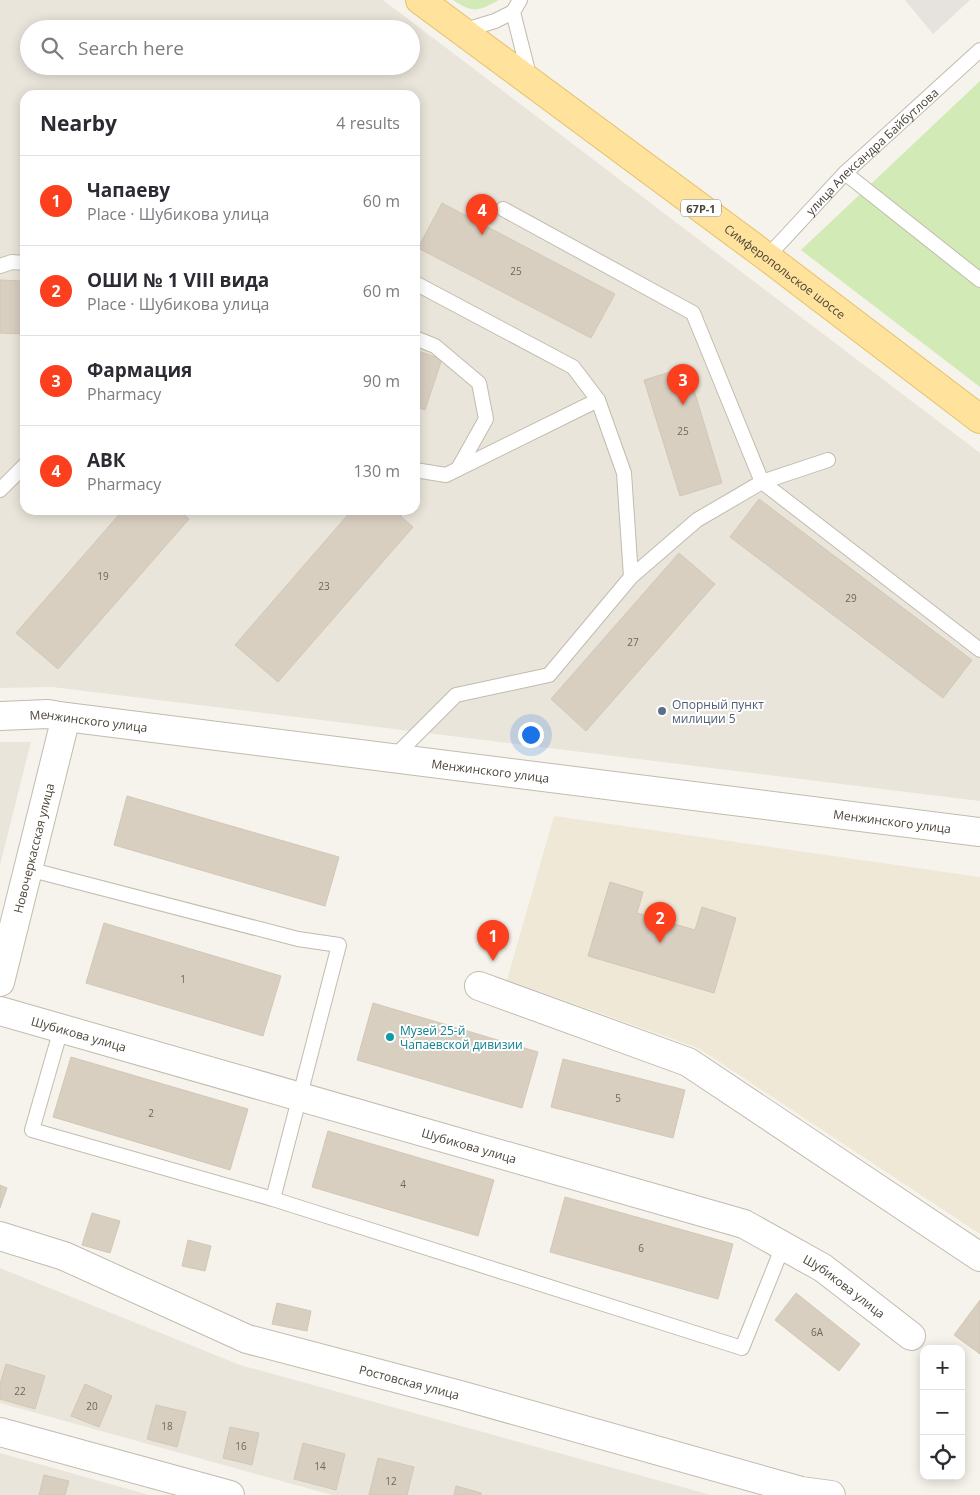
<!DOCTYPE html>
<meta charset="utf-8">
<style>
:root{--surface:#fff;--page:#f7f7f7;--text:#2b2b33;--muted:#7c7c81;--line:#e1e1e2;--accent:#fc3f1d}
body{margin:0;font-family:"Open Sans",sans-serif;background:var(--page);color:var(--text)}
.controls{position:absolute;right:15px;bottom:15px;display:grid;overflow:hidden;border-radius:10px;box-shadow:0 2px 12px #0003}
.controls button{width:45px;height:45px;display:grid;place-items:center;padding:0;border:0;border-bottom:1px solid var(--line);background:var(--surface);color:var(--text);font:25px sans-serif}
.you{position:absolute;left:530px;top:734px;width:18px;height:18px;margin:-12px;border:4px solid #fff;border-radius:50%;background:#1a73e8;box-shadow:0 0 0 8px #1a73e833}
.badge{display:grid;place-items:center;width:32px;height:32px;border-radius:50%;background:var(--accent);color:#fff;font-size:16px;font-weight:700}
.pin{position:absolute;translate:-50% -41px;filter:drop-shadow(0 1px 2px #0008)}
.pin::after{content:'';position:absolute;top:26px;width:18px;height:15px;background:inherit;clip-path:polygon(0 0,100% 0,50% 100%)}
.list{margin:0;padding:0;list-style:none}
h2{display:flex;justify-content:space-between;align-items:center;height:65px;margin:0;padding:0 20px;font-size:21px}
h2 small{font-size:16px;font-weight:400;color:var(--muted)}
.list li{display:grid;grid-template-columns:32px 1fr auto;gap:15px;align-items:center;box-sizing:border-box;height:90px;padding:0 20px;border-top:1px solid var(--line)}
.list b{display:block;font-size:19px;white-space:nowrap}
.list p{margin:0;font-size:16px;white-space:nowrap;color:var(--muted)}
.list em{font-size:16px;font-style:normal;color:var(--muted)}
.icon{flex:none;width:28px;height:28px;fill:none;stroke:currentColor;stroke-width:2;stroke-linecap:round;stroke-linejoin:round}
.map{position:relative;flex:none;width:980px;height:1495px;overflow:hidden}
.search{position:absolute;background:var(--surface);box-shadow:0 2px 12px #0003;left:20px;top:20px;width:400px;height:55px;display:flex;align-items:center;gap:12px;box-sizing:border-box;padding:0 18px;border-radius:28px;color:var(--muted);font-size:19px}
.panel{position:absolute;background:var(--surface);box-shadow:0 2px 12px #0003;left:20px;top:90px;width:400px;height:425px;border-radius:15px}
.map>svg:first-child{display:block}
.residential{fill:#eae5da;fill-rule:evenodd}
.industrial{fill:#e6e2dd}
.education{fill:#efe8d6}
.green{fill:#d2eab5}
.building{fill:#d8cfc1;stroke:#d3c7b4}
.lines{fill:none;stroke-linecap:round;stroke-linejoin:round}
.service-casing{stroke:#c2bbae;stroke-width:16}
.minor-casing{stroke:#c2bbae;stroke-width:30}
.tertiary-casing{stroke:#c2bbae;stroke-width:30}
.primary-casing{stroke:#e6c16a;stroke-width:30}
.service{stroke:#fff;stroke-width:14}
.minor{stroke:#fff;stroke-width:28}
.tertiary{stroke:#fff;stroke-width:28}
.primary{stroke:#ffe39c;stroke-width:28}
.service-dot{fill:#5c6f8a;stroke:#fff;stroke-width:2}
.culture-dot{fill:#0f9aa8;stroke:#fff;stroke-width:2}
.labels{text-anchor:middle;dominant-baseline:central;stroke-width:4;stroke-linejoin:round;paint-order:stroke}
.number-label{font-size:10px;fill:#6e675b}
.shield{fill:#fff;stroke:#817c74;stroke-width:1}
.shield-label{font-size:11px;font-weight:bold;fill:#4b4439}
.street-label{font-size:12px;fill:#4b4439;stroke:#fff}
.service-label{font-size:12px;fill:#4e5e75;stroke:#fff;text-anchor:start}
.culture-label{font-size:12px;fill:#0d838f;stroke:#fff;text-anchor:start}
</style>
<div class="map">
<svg width="980" height="1495" viewBox="0 0 980 1495">
<rect width="100%" height="100%" fill="#f6f3ec"/>
<g class="residential">
<path d="M0 0H383L980 453V801L52 687 0 688ZM29 29H411V66H29ZM25 95H415V510H25Z"/>
<path d="M0 742H31L0 865Z"/>
<path d="M0 1268 240 1365 711 1495H332L0 1403Z"/>
<path d="M0 1453 149 1495H0Z"/>
</g>
<path class="industrial" d="M905 0H970L933 34Z"/>
<path class="education" d="M554 816 980 877V1234L698 1048 507 980Z"/>
<g class="green">
<path d="M453 0H499C478 11 474 14 453 0Z"/>
<path d="M980 81V387L801 250Z"/>
</g>
<g class="building">
<path d="M442 203 615 294 591 338 418 248Z"/>
<path d="M0 280 25 281V334L0 333Z"/>
<path d="M415 350 442 359 425 410 415 406Z"/>
<path d="M687 367 722 483 680 496 644 380Z"/>
<path d="M759 499 972 660 943 698 730 537Z"/>
<path d="M123 510H179L189 519 58 669 16 633Z"/>
<path d="M352 510H394L413 527 278 682 235 645Z"/>
<path d="M679 553 715 584 586 731 551 699Z"/>
<path d="M127 796 339 857 325 906 114 845Z"/>
<path d="M610 882 643 892 637 913 695 930 702 907 736 918 714 993 588 956Z"/>
<path d="M104 923 281 976 263 1036 86 983Z"/>
<path d="M373 1003 538 1052 522 1108 357 1060Z"/>
<path d="M71 1057 248 1109 230 1170 53 1117Z"/>
<path d="M563 1059 685 1090 673 1138 551 1107Z"/>
<path d="M328 1131 494 1180 478 1236 312 1187Z"/>
<path d="M0 1185 7 1188 0 1208Z"/>
<path d="M565 1197 733 1244 718 1299 550 1252Z"/>
<path d="M92 1213 120 1221 110 1253 82 1245Z"/>
<path d="M188 1240 211 1246 205 1271 182 1266Z"/>
<path d="M796 1293 860 1344 839 1371 775 1320Z"/>
<path d="M980 1300V1354L954 1335Z"/>
<path d="M277 1303 311 1311 307 1331 272 1324Z"/>
<path d="M6 1364 45 1376 35 1409 0 1399V1384Z"/>
<path d="M85 1384 112 1396 99 1427 71 1416Z"/>
<path d="M156 1405 186 1412 177 1447 147 1439Z"/>
<path d="M230 1427 259 1433 252 1465 223 1458Z"/>
<path d="M303 1443 345 1454 336 1490 294 1479Z"/>
<path d="M378 1458 414 1467 407 1495H369Z"/>
<path d="M44 1475 69 1481 65 1495H39Z"/>
<path d="M456 1486 481 1493V1495H454Z"/>
</g>
<g class="lines">
<g class="service-casing">
<g id="service">
<path d="M520 0 513 12 530 79"/>
<path d="M462 31 495 21 513 12"/>
<path d="M845 173 980 280"/>
<path d="M503 209 693 313 762 482 980 650"/>
<path id="s1" d="M767 257 845 173 980 50"/>
<path d="M0 266 12 262 25 263"/>
<path d="M415 283 573 367 598 400"/>
<path d="M415 338 435 346 479 383 486 419 458 469"/>
<path d="M0 490 25 465"/>
<path d="M631 577 697 520 762 482 828 460"/>
<path d="M393 758 456 695 549 675 631 577 624 473 598 400 446 475 415 470"/>
<path d="M28 869 298 939 339 945 273 1199 32 1130 61 1029"/>
<path d="M273 1199 742 1348 783 1246"/>
</g>
</g>
<g class="minor-casing">
<g id="minor">
<path id="s2" d="M0 982 66 717"/>
<path d="M479 986 688 1062 980 1257"/>
<path id="s3" d="M0 1011 744 1224 823 1268 911 1336"/>
<path id="s4" d="M0 1236 64 1256 247 1339 460 1395 801 1491 831 1495"/>
<path d="M0 1432 230 1495"/>
</g>
</g>
<g class="tertiary-casing">
<g id="tertiary">
<path id="s5" d="M0 716 48 714 66 717 980 832"/>
</g>
</g>
<g class="primary-casing">
<g id="primary">
<path id="s6" d="M420 0 767 257 980 419"/>
</g>
</g>
<use href="#service" class="service"/>
<use href="#minor" class="minor"/>
<use href="#tertiary" class="tertiary"/>
<use href="#primary" class="primary"/>
</g>
<circle class="service-dot" cx="662" cy="711" r="5"/>
<circle class="culture-dot" cx="390" cy="1037" r="5"/>
<g class="labels">
<g class="number-label">
<text x="516" y="271">25</text>
<text x="683" y="431">25</text>
<text x="103" y="576">19</text>
<text x="324" y="586">23</text>
<text x="851" y="598">29</text>
<text x="633" y="642">27</text>
<text x="183" y="979">1</text>
<text x="618" y="1098">5</text>
<text x="151" y="1113">2</text>
<text x="403" y="1184">4</text>
<text x="641" y="1248">6</text>
<text x="817" y="1332">6А</text>
<text x="20" y="1391">22</text>
<text x="92" y="1406">20</text>
<text x="167" y="1426">18</text>
<text x="241" y="1446">16</text>
<text x="320" y="1466">14</text>
<text x="391" y="1481">12</text>
</g>
<rect class="shield" x="681" y="199.5" width="40" height="17" rx="4"/>
<g class="shield-label">
<text x="701" y="208">67Р-1</text>
</g>
<g class="street-label">
<text stroke="none"><textPath href="#s1" startOffset="149">улица Александра Байбутлова</textPath></text>
<text stroke="none"><textPath href="#s6" startOffset="455">Симферопольское шоссе</textPath></text>
<text stroke="none"><textPath href="#s5" startOffset="89">Менжинского улица</textPath></text>
<text stroke="none"><textPath href="#s5" startOffset="494">Менжинского улица</textPath></text>
<text stroke="none"><textPath href="#s5" startOffset="899">Менжинского улица</textPath></text>
<text stroke="none"><textPath href="#s2" startOffset="138">Новочеркасская улица</textPath></text>
<text stroke="none"><textPath href="#s3" startOffset="82">Шубикова улица</textPath></text>
<text stroke="none"><textPath href="#s3" startOffset="488">Шубикова улица</textPath></text>
<text stroke="none"><textPath href="#s3" startOffset="892">Шубикова улица</textPath></text>
<text stroke="none"><textPath href="#s4" startOffset="436">Ростовская улица</textPath></text>
</g>
<g class="service-label">
<text x="672" y="704">Опорный пункт<tspan x="672" dy="14">милиции 5</tspan></text>
</g>
<g class="culture-label">
<text x="400" y="1030">Музей 25-й<tspan x="400" dy="14">Чапаевской дивизии</tspan></text>
</g>
</g>
</svg>
<div class="controls">
<button>+</button>
<button>−</button>
<button><svg class="icon" aria-label="locate" viewBox="0 0 24 24"><circle cx="12" cy="12" r="6"/><path d="M12 2v4M12 18v4M2 12h4M18 12h4"/></svg></button>
</div>
<div class="you"></div>
<div class="pin badge" style="left:493px;top:961px">1</div>
<div class="pin badge" style="left:660px;top:943px">2</div>
<div class="pin badge" style="left:683px;top:405px">3</div>
<div class="pin badge" style="left:482px;top:235px">4</div>
<div class="search"><svg class="icon" aria-label="search" viewBox="0 0 24 24"><circle cx="10" cy="10" r="6"/><path d="M15 15l6 6"/></svg>Search here</div>
<section class="panel">
<h2>Nearby<small>4 results</small></h2>
<ul class="list">
<li><span class="badge">1</span><div><b>Чапаеву</b><p>Place · Шубикова улица</p></div><em>60 m</em></li>
<li><span class="badge">2</span><div><b>ОШИ № 1 VIII вида</b><p>Place · Шубикова улица</p></div><em>60 m</em></li>
<li><span class="badge">3</span><div><b>Фармация</b><p>Pharmacy</p></div><em>90 m</em></li>
<li><span class="badge">4</span><div><b>АВК</b><p>Pharmacy</p></div><em>130 m</em></li>
</ul>
</section>
</div>
